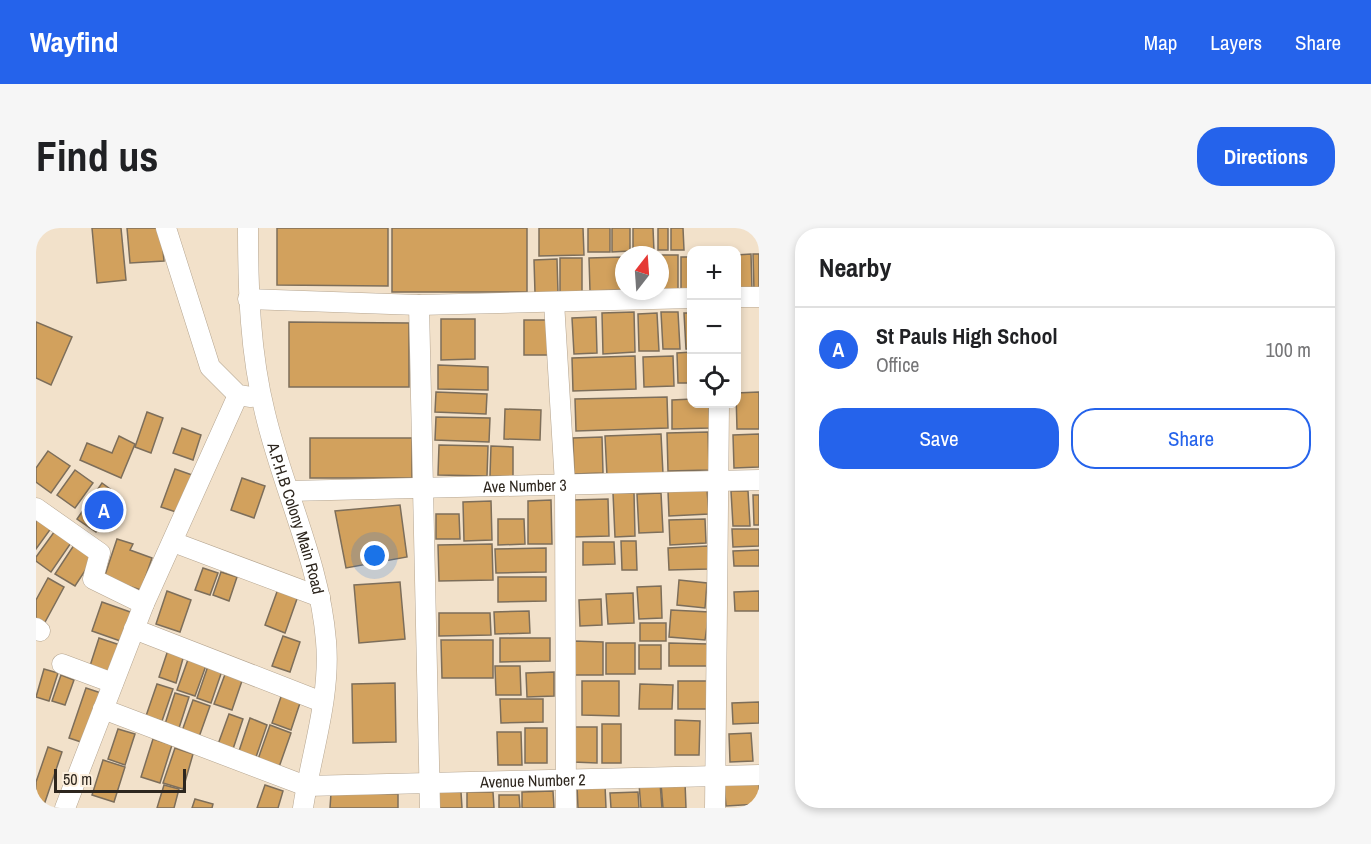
<!DOCTYPE html>
<meta charset="utf-8">
<style>
:root{--surface:#fff;--page:#f6f6f6;--text:#202124;--muted:#757577;--line:#e0e0e0;--accent:#2563eb}
body{margin:0;font-family:"Archivo Narrow",sans-serif;background:var(--page);color:var(--text)}
.controls{position:absolute;right:18px;top:18px;display:grid;overflow:hidden;border-radius:12px;box-shadow:0 3px 9px #0003}
.controls button{width:54px;height:54px;display:grid;place-items:center;padding:0;border:0;border-bottom:2px solid var(--line);background:var(--surface);color:var(--text);font:30px sans-serif}
.compass{position:absolute;left:579px;top:18px;width:54px;height:54px;border-radius:50%;background:var(--surface);box-shadow:0 3px 9px #0003;rotate:17deg}
.scale{position:absolute;left:18px;bottom:15px;width:132px;box-sizing:border-box;padding-left:6px;border:3px solid #2d261e;border-top:0;font-size:16px;line-height:21px;white-space:nowrap;color:#2d261e;-webkit-text-stroke:4px #fcefdd;paint-order:stroke}
.you{position:absolute;left:339px;top:328px;width:21px;height:21px;margin:-15px;border:4px solid #fff;border-radius:50%;background:#1a73e8;box-shadow:0 0 0 9px #1a73e833}
.badge{display:grid;place-items:center;width:39px;height:39px;border-radius:50%;background:var(--accent);color:#fff;font-size:20px;font-weight:700}
.pin{position:absolute;translate:-50% -50%;border:3px solid #fff;box-shadow:0 2px 6px #0006}
.list{margin:0;padding:0;list-style:none}
h2{display:flex;justify-content:space-between;align-items:center;height:78px;margin:0;padding:0 24px;font-size:26px}
h2 small{font-size:20px;font-weight:400;color:var(--muted)}
.list li{display:grid;grid-template-columns:39px 1fr auto;gap:18px;align-items:center;box-sizing:border-box;height:84px;padding:0 24px;border-top:2px solid var(--line)}
.list b{display:block;font-size:22px;white-space:nowrap}
.list p{margin:0;font-size:20px;white-space:nowrap;color:var(--muted)}
.list em{font-size:20px;font-style:normal;color:var(--muted)}
.actions{display:flex;gap:12px;padding:18px 24px}
.actions a{flex:1;padding:14px 0;border:2px solid var(--accent);border-radius:24px;text-align:center;font-size:21px;color:var(--accent)}
.actions .main{background:var(--accent);color:#fff}
.icon{flex:none;width:33px;height:33px;fill:none;stroke:currentColor;stroke-width:2;stroke-linecap:round;stroke-linejoin:round}
.map{position:relative;flex:none;width:723px;height:580px;overflow:hidden;border-radius:24px}
header{display:flex;align-items:center;gap:36px;box-sizing:border-box;height:84px;padding:0 30px;background:var(--accent);color:#fff}
header strong{font-size:28px}
nav{display:flex;gap:33px;margin-inline-start:auto;font-size:21px}
.intro{display:flex;align-items:center;justify-content:space-between;box-sizing:border-box;height:144px;padding:0 36px}
h1{margin:0;font-size:42px}
.button{padding:15px 27px;border-radius:24px;background:var(--accent);color:#fff;font-size:21px;font-weight:700}
main{display:flex;gap:36px;padding:0 36px}
aside{flex:1;background:var(--surface);border-radius:24px;box-shadow:0 3px 9px #0003}
.map>svg:first-child{display:block}
.building{fill:#d2a15d;stroke:#7d6e5a;stroke-width:1.5}
.lines{fill:none;stroke-linecap:round;stroke-linejoin:round}
.minor-casing{stroke:#b5a590;stroke-width:21}
.minor{stroke:#fff;stroke-width:20}
.labels{text-anchor:middle;dominant-baseline:central;stroke-width:6;stroke-linejoin:round;paint-order:stroke}
.street-label{font-size:16px;fill:#2d261e;stroke:#fcefdd}
</style>
<header>
<strong>Wayfind</strong>
<nav><a>Map</a><a>Layers</a><a>Share</a></nav>
</header>
<div class="intro"><h1>Find us</h1><a class="button">Directions</a></div>
<main>
<div class="map">
<svg width="723" height="580" viewBox="0 0 723 580">
<rect width="100%" height="100%" fill="#f2e1ca"/>
<g class="building">
<path d="M56 0H85L90 52 61 55Z"/>
<path d="M91 0H125L128 33 94 35Z"/>
<path d="M241 0H352V58L241 57Z"/>
<rect x="356" y="0" width="135" height="64"/>
<path d="M503 0H547L548 27 503 28Z"/>
<rect x="552" y="0" width="22" height="24"/>
<path d="M576 0H594V23L576 24Z"/>
<path d="M597 0H617L618 24H597Z"/>
<rect x="622" y="0" width="10" height="22"/>
<path d="M635 0H647L648 22H635Z"/>
<path d="M715 26 716 62H700V27Z"/>
<path d="M717 26H723V62H718Z"/>
<rect x="624" y="27" width="18" height="36"/>
<path d="M588 29V62L554 63 553 30Z"/>
<rect x="645" y="29" width="11" height="34"/>
<rect x="524" y="30" width="22" height="34"/>
<path d="M521 31 522 65H499L498 32Z"/>
<path d="M598 84 599 124 567 126 566 85Z"/>
<path d="M625 84H642L644 121H627Z"/>
<path d="M621 85 623 123H603L602 86Z"/>
<path d="M648 85H656V121H650Z"/>
<path d="M560 89 561 125 538 126 536 90Z"/>
<path d="M405 91H439V131L405 132Z"/>
<path d="M488 92H513L512 127H488Z"/>
<path d="M0 94 36 109 15 157 0 150Z"/>
<path d="M253 94 373 95V159H253Z"/>
<path d="M656 124V155H642L641 125Z"/>
<path d="M599 128 600 161 537 163 536 130Z"/>
<path d="M637 128 638 158 608 159 607 129Z"/>
<path d="M402 137 452 139V162L402 161Z"/>
<path d="M400 164 451 166 450 186 399 184Z"/>
<path d="M723 164V201H701L700 165Z"/>
<path d="M631 169 632 200 540 203 539 171Z"/>
<path d="M656 171V176H673L674 200 636 201V172Z"/>
<path d="M469 181 505 182 504 212 468 211Z"/>
<path d="M111 184 127 190 115 225 99 219Z"/>
<path d="M400 189 454 190 453 214 399 212Z"/>
<path d="M146 200 165 207 157 232 137 225Z"/>
<path d="M672 204 673 242 632 243 631 205Z"/>
<path d="M625 206 627 246 571 248 569 208Z"/>
<path d="M723 206V239L698 240 697 207Z"/>
<path d="M83 208 99 216 85 250 44 232 51 215 76 225Z"/>
<path d="M566 209 567 245 538 246 537 210Z"/>
<rect x="274" y="210" width="102" height="40"/>
<path d="M403 217 452 218 451 248 402 247Z"/>
<path d="M455 218 477 219V249L454 248Z"/>
<path d="M12 223 34 238 15 265 0 254V240Z"/>
<path d="M139 241 159 248 146 286 125 279Z"/>
<path d="M39 242 57 255 39 280 21 267Z"/>
<path d="M206 250 229 258 218 290 195 282Z"/>
<path d="M66 255 85 269 60 304 41 291Z"/>
<path d="M671 262 673 286 633 288 632 263Z"/>
<path d="M695 263H712L714 298H697Z"/>
<path d="M577 265H598L599 308 579 309Z"/>
<path d="M625 265 627 304 603 305 601 266Z"/>
<path d="M717 267H723V297H718Z"/>
<path d="M572 271 573 308 537 309 536 272Z"/>
<path d="M515 272 516 316H492V273Z"/>
<path d="M455 273 456 312 428 313 427 274Z"/>
<path d="M364 277 371 329 310 340 299 283Z"/>
<path d="M400 286H423L424 311H400Z"/>
<path d="M0 287 16 299 0 321Z"/>
<path d="M462 291H488L489 316 462 317Z"/>
<path d="M669 291 670 315 634 317 633 292Z"/>
<path d="M21 300 37 312 15 344 0 333V329Z"/>
<path d="M696 301H723V318L697 319Z"/>
<path d="M81 311 97 316 94 322 116 330 105 362 68 350Z"/>
<path d="M585 313H600L601 342H586Z"/>
<path d="M40 314 60 326 39 358 19 346Z"/>
<path d="M547 314H578L579 336 547 337Z"/>
<path d="M456 316 457 352 403 353 402 317Z"/>
<path d="M672 318V341L633 342 632 320Z"/>
<path d="M510 320V344L460 345 459 321Z"/>
<path d="M723 322V338H698L697 323Z"/>
<path d="M167 340 182 345 174 367 159 362Z"/>
<path d="M185 344 201 349 193 373 177 367Z"/>
<path d="M462 349H510V373L462 374Z"/>
<path d="M12 350 28 359 8 396 0 391V372Z"/>
<path d="M643 352 671 355 669 380 641 377Z"/>
<path d="M364 354 369 411 323 415 318 357Z"/>
<path d="M625 358 626 390 603 391 601 359Z"/>
<path d="M242 361 262 368 249 405 229 397Z"/>
<path d="M131 363 155 372 144 404 120 396Z"/>
<path d="M723 363V383H699L698 364Z"/>
<path d="M597 365 598 395 572 396 570 366Z"/>
<path d="M565 371 566 397 544 398 543 372Z"/>
<path d="M66 374 100 386 90 415 56 403Z"/>
<path d="M635 382 673 384 669 412 633 409Z"/>
<path d="M493 383 494 405 459 406 458 384Z"/>
<path d="M403 385H454L455 407 403 408Z"/>
<rect x="604" y="395" width="26" height="18"/>
<path d="M247 408 264 414 254 444 236 438Z"/>
<path d="M63 410 84 417 73 451 52 444Z"/>
<path d="M464 410H514V433L464 434Z"/>
<path d="M405 412H457V450H406Z"/>
<path d="M538 413 567 414V447H537Z"/>
<rect x="570" y="415" width="29" height="31"/>
<path d="M633 415 673 416V438H633Z"/>
<rect x="603" y="417" width="22" height="24"/>
<path d="M132 422 148 427 140 455 123 449Z"/>
<path d="M154 426 172 432 159 468 141 462Z"/>
<path d="M173 435 187 440 175 475 161 470Z"/>
<path d="M459 438H484L485 467H460Z"/>
<path d="M8 441 22 445 13 473 0 469Z"/>
<path d="M191 441 208 447 196 482 178 476Z"/>
<path d="M518 444V468L491 469 490 445Z"/>
<path d="M25 447 38 452 29 477 16 473Z"/>
<path d="M546 453H583V488L546 487Z"/>
<rect x="642" y="453" width="29" height="28"/>
<path d="M359 455 360 514 317 515 316 456Z"/>
<path d="M121 456 137 461 126 493 110 488Z"/>
<path d="M604 456 637 457 636 481H603Z"/>
<path d="M50 460 65 465 48 515 33 510Z"/>
<path d="M247 463 266 469 255 502 236 495Z"/>
<path d="M139 465 153 469 143 500 129 496Z"/>
<path d="M464 471H507V494L465 495Z"/>
<path d="M157 472 174 478 163 509 146 503Z"/>
<path d="M723 474V495L697 496 696 475Z"/>
<path d="M193 486 207 491 196 524 181 519Z"/>
<path d="M214 490 231 497 219 532 202 526Z"/>
<path d="M639 492 664 493 663 527H639Z"/>
<rect x="566" y="496" width="19" height="39"/>
<path d="M234 497 255 505 242 542 221 534Z"/>
<path d="M538 499H561V535L537 534Z"/>
<rect x="489" y="500" width="22" height="35"/>
<path d="M82 501 99 506 89 537 72 531Z"/>
<path d="M461 504H485L486 537H462Z"/>
<path d="M715 505 717 533 694 534 693 506Z"/>
<path d="M117 511 136 517 124 555 105 549Z"/>
<path d="M12 519 26 524 8 577 0 574V554Z"/>
<path d="M139 520 157 526 147 561 127 555Z"/>
<path d="M67 532 89 539 78 574 56 567Z"/>
<path d="M723 553V576L690 578 688 556Z"/>
<path d="M649 554 650 580H627L625 555Z"/>
<path d="M624 555 626 580H605L603 556Z"/>
<path d="M128 557 143 561 138 580H121Z"/>
<path d="M229 557 247 563 242 580H221Z"/>
<path d="M569 557 570 580H542L541 558Z"/>
<path d="M517 563 518 580H486V564Z"/>
<path d="M401 564H425L426 580H401Z"/>
<path d="M431 564H457L458 580H431Z"/>
<path d="M602 564 603 580H575L574 565Z"/>
<path d="M295 565 362 566V580H294Z"/>
<path d="M463 567H483L484 580H463Z"/>
<path d="M159 571 177 576 176 580H156Z"/>
</g>
<g class="lines">
<g class="minor-casing">
<g id="minor">
<path d="M130 0 174 139 202 167 215 169"/>
<path id="s1" d="M212 0C212 62 214 125 229 185 247 262 284 335 290 413 295 469 275 526 267 580"/>
<path d="M700 69H723"/>
<path d="M212 71 383 77 656 70"/>
<path d="M518 74 529 256 530 580"/>
<path d="M383 77 394 580"/>
<path id="s2" d="M253 263 723 252"/>
<path d="M0 280 64 325 57 351 108 376"/>
<path d="M137 314 284 369"/>
<path d="M0 400 4 403"/>
<path d="M98 401 286 474"/>
<path d="M26 436 77 455"/>
<path id="s3" d="M67 481 270 558 723 547"/>
<path d="M29 580 108 376 202 167"/>
<path d="M679 580 683 176"/>
</g>
</g>
<use href="#minor" class="minor"/>
</g>
<g class="labels">
<g class="street-label">
<text stroke="none"><textPath href="#s2" startOffset="236">Ave Number 3</textPath></text>
<text stroke="none"><textPath href="#s1" startOffset="296">A.P.H.B Colony Main Road</textPath></text>
<text stroke="none"><textPath href="#s3" startOffset="444">Avenue Number 2</textPath></text>
</g>
</g>
</svg>
<div class="controls">
<button>+</button>
<button>−</button>
<button><svg class="icon" aria-label="locate" viewBox="0 0 24 24"><circle cx="12" cy="12" r="6"/><path d="M12 2v4M12 18v4M2 12h4M18 12h4"/></svg></button>
</div>
<svg class="compass" viewBox="-18 -18 36 36"><path d="M0-13l5 13h-10z" fill="#e53935"/><path d="M0 13l5-13h-10z" fill="#757577"/></svg>
<div class="scale">50 m</div>
<div class="you"></div>
<div class="pin badge" style="left:68px;top:282px">A</div>
</div>
<aside>
<h2>Nearby<small></small></h2>
<ul class="list">
<li><span class="badge">A</span><div><b>St Pauls High School</b><p>Office</p></div><em>100 m</em></li>
</ul>
<div class="actions"><a class="main">Save</a><a>Share</a></div>
</aside>
</main>
